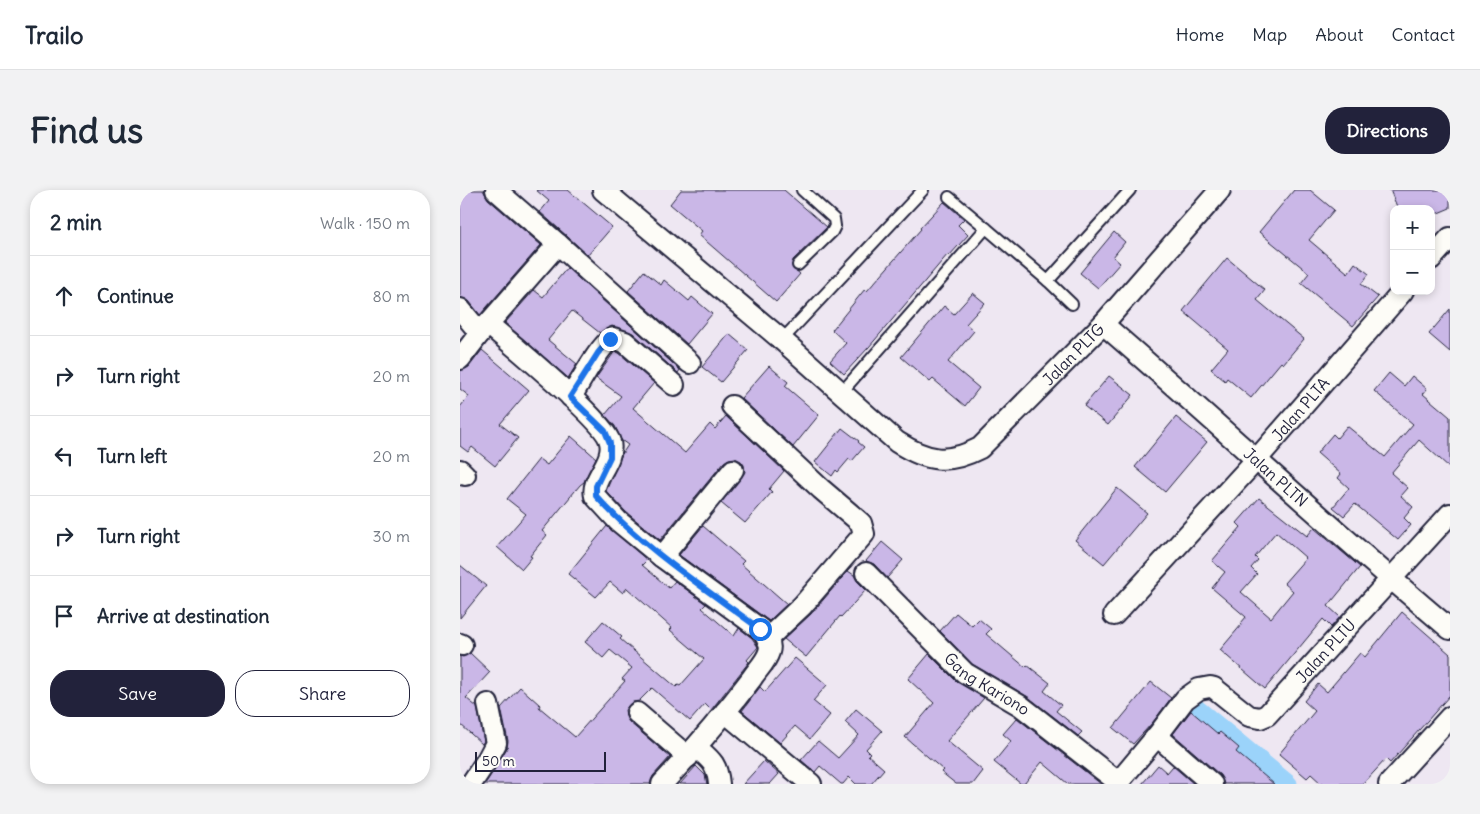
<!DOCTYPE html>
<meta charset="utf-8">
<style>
:root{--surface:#fff;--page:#f2f2f3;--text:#1f2937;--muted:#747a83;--line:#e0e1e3;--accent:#22223b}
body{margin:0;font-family:Delius,sans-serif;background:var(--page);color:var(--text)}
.controls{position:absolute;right:15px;top:15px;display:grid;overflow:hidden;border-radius:10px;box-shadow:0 2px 8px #0003}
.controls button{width:45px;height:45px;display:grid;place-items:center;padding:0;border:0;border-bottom:1px solid var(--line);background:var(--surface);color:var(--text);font:25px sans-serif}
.scale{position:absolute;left:15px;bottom:12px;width:131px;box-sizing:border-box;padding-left:5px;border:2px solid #22223b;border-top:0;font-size:14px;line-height:18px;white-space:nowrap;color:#22223b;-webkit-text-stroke:4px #fdfcf7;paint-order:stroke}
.stop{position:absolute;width:15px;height:15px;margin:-11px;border:4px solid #1a73e8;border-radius:50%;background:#fff}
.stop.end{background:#1a73e8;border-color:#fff;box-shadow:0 1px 5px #0008}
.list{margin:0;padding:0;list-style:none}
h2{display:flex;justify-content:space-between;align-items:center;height:65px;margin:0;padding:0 20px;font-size:21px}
h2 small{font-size:16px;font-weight:400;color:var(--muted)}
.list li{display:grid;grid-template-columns:32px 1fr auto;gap:15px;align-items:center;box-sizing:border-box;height:80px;padding:0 20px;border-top:1px solid var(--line)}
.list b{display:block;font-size:19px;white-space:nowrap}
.list em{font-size:16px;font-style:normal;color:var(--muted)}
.actions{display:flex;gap:10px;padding:15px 20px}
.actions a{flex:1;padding:11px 0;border:1px solid var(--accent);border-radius:20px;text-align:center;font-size:18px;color:var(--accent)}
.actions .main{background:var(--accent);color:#fff}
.icon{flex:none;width:28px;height:28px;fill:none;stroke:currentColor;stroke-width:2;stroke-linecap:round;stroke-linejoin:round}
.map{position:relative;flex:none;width:990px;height:594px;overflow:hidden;border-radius:20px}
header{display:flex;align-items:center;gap:30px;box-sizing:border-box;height:70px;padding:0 25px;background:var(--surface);border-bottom:1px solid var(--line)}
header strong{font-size:24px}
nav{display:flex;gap:28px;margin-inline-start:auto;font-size:18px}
.intro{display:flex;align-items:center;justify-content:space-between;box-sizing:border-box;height:120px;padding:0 30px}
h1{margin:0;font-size:35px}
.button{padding:12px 22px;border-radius:20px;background:var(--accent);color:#fff;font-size:18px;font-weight:700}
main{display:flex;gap:30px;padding:0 30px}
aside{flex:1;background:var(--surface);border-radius:20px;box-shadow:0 2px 8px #0003}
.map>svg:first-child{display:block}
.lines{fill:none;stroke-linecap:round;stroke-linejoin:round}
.canal{stroke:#9bd3fa;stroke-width:19}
.building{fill:#cab7e7;stroke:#22223b;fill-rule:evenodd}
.service-casing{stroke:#22223b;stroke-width:14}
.minor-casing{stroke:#22223b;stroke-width:24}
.service{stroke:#fdfcf7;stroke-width:10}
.minor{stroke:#fdfcf7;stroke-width:20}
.route{stroke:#1a73e8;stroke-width:6}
.labels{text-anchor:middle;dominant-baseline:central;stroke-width:4;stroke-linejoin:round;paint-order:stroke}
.street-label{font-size:16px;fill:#22223b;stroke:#fdfcf7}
</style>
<header>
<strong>Trailo</strong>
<nav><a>Home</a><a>Map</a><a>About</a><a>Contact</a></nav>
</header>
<div class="intro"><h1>Find us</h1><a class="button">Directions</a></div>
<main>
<aside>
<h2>2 min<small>Walk · 150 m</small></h2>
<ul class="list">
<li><svg class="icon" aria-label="ahead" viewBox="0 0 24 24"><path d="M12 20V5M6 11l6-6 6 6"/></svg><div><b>Continue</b></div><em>80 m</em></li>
<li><svg class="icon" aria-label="right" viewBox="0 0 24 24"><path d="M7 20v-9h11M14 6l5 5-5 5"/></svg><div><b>Turn right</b></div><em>20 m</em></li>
<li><svg class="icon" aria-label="left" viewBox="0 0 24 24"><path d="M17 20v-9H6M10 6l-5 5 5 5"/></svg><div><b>Turn left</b></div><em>20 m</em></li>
<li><svg class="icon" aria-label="right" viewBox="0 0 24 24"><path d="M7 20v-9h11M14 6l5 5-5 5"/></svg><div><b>Turn right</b></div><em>30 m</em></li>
<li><svg class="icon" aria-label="arrive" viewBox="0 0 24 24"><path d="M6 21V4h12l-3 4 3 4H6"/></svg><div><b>Arrive at destination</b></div></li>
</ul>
<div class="actions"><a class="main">Save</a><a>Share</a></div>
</aside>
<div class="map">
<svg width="990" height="594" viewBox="0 0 990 594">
<rect width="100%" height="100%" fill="#eee7f2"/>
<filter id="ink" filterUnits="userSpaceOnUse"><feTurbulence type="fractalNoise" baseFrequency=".02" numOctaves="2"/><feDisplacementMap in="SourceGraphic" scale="10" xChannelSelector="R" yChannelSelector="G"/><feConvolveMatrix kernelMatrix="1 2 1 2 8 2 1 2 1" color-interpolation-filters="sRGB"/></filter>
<g filter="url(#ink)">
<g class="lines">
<path class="canal" d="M725 509 828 594"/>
</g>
<g class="building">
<path d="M0 0H23L28 9 81 55 20 125 9 111 0 107Z"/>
<path d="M76 0H108L152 37 128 65 80 22 89 11Z"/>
<path d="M221 0H324L367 37 333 70 332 77 340 84 316 112 239 45 242 41 210 14Z"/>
<path d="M834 0H850L874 20 849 50 888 83 895 73 909 84 901 94 918 107 893 136 841 93 849 83 799 42Z"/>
<path d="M930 0H990V18L971 26V19H938Z"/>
<path d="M484 12 504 29 498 35 508 45 489 66 488 64 409 157 384 184 370 171 386 153 372 140 405 99 407 101 461 39 460 38Z"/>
<path d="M654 42 665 52 653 67 660 73 638 98 620 83Z"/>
<path d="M767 68 805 100 797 110 844 149 823 174 821 172 791 208 767 188 765 191 751 179 768 159 723 121Z"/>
<path d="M107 78 220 180 218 183 173 143 152 136 140 143 112 121 88 150 117 174 108 188 45 133 74 100 83 107Z"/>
<path d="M184 81 201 95 204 90 229 111 232 107 252 124 227 154 168 101Z"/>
<path d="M513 103 525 113 506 134 514 141 488 172 519 198 505 216 473 189 470 192 441 167 484 116 494 124Z"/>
<path d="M990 119V162L969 144Z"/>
<path d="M269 144 288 160 261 192 242 177Z"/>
<path d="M22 160 69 200 40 234 58 248 35 276 12 257 8 262 0 256V217L9 206 0 199V181L9 177Z"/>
<path d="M155 161 159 163 194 193 173 218 225 263 250 234 255 239 266 226 324 281 309 299 312 302 285 333 261 313 285 282 284 275 281 271 275 268 269 269 264 272 200 350 166 322 146 301 162 264 168 255 161 250 155 236 145 225 161 206 136 188Z"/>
<path d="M309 176 328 192 325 196 359 225 333 257 281 208Z"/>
<path d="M929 183 944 196 952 186 967 199 963 204 990 227V278L959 250 931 283 948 298 941 306 953 317 944 328 951 335 938 350 895 314 884 326 873 317 889 298 878 288 881 284 857 263 873 244 877 248 887 236 925 267 953 234 914 201Z"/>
<path d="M649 186 673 205 648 235 624 216Z"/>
<path d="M716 227 747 252 705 302 675 277Z"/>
<path d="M382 238 399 251 398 252 404 257 392 271 389 269 378 282 376 280 372 286 355 272Z"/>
<path d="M111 246 136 268 124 292 120 295 82 341 87 345 70 366 72 367 62 379 37 357 66 324 47 309 79 269 87 275Z"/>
<path d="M657 298 687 323 644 374 615 350Z"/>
<path d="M799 308 847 346 854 338 900 377 868 416 880 427 871 437 863 429 805 499 760 460 782 434 781 433 786 427 752 398 765 382 752 371 781 337 777 333ZM816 342 846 368 824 393 833 401 811 428 781 402 797 384 791 378 798 370 795 367Z"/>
<path d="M147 336 187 370 182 375 209 398 215 391 246 414 242 418 274 446 279 438 292 448 298 457 287 470 289 472 251 520 245 514 230 531 192 498 179 511 173 512 168 516 165 520 166 526 169 532 210 567 193 586 190 594H25L47 558 48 551 41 518 60 497 80 515 79 517 115 547 165 491 162 489 172 478 150 460 143 468 125 452 143 431 162 447 160 449 216 497 218 495 220 496 244 469 210 440 212 438 167 398 163 403 150 392 136 407 108 384Z"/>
<path d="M243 336 284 371 281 374 327 414 309 431 219 365Z"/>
<path d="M422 352 443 370 427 388 414 374 406 371Z"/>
<path d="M0 375 26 396 0 428Z"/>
<path d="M388 381 394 385 397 391 406 400 381 427 380 426 346 467 324 449 351 424Z"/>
<path d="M942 422 990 464V505L930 573 926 569 903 594H862L851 584 847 588 819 564 855 521 844 511 858 494 867 502 900 463 905 467Z"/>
<path d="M496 423 512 436 519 429 531 439 526 444 565 477 567 475 590 493 584 501 601 515 596 521 622 542 618 546 568 507 512 474 480 441Z"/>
<path d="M10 463 30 482 6 508 17 517 24 551 22 554 0 534V466L3 467Z"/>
<path d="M469 464 497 492 524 508 487 551 523 581 513 594H496L481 582 483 580 445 547 474 513 448 489Z"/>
<path d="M335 468 367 495 353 511 370 525 350 549 335 536 320 553 282 521 300 497 305 502Z"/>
<path d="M691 492 711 508 693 532 673 554 653 538Z"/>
<path d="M396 519 422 541 406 559 410 563 408 565 424 579 411 594H396L389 587 383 594H381L360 576 355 582 341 570 358 551 378 568 399 545 385 532Z"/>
<path d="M731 521 758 544 760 542 779 558 776 562 814 594H764L760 585 713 544Z"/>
<path d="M557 528 641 594H608L582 572 564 594H561L534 572 551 551 543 544Z"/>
<path d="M304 571 319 584 310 594H283Z"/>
<path d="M698 575 707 583 713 576 734 594H682Z"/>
<path d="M236 576 245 585 247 594H220Z"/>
</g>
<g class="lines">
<g class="service-casing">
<g id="service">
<path d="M489 7 526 38"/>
<path d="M338 75 372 42 375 36 374 29 342 0"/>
<path d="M588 91 612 114"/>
<path d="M322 150 463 0"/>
<path d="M381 203 526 38 588 91 670 0"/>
</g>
</g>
<g class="minor-casing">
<g id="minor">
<path d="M36 0 98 54 230 173"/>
<path id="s1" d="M143 0 322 150 437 252C467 271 487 275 520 258L643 134 760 0"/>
<path d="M971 69 990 48"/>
<path d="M0 119 20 143"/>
<path d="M28 134C49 152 146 232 150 252 155 272 130 289 135 306L158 331 202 367 300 439C306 445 312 453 309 462 306 472 297 480 292 488 264 525 234 560 202 594"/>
<path id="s2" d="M643 134C760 235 872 340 990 439"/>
<path d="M0 169 20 143 98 54"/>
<path d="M111 207C119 194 141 153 153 148L165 152 214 195"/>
<path d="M272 216 361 299 401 333 404 344 342 416 307 449"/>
<path d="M0 280 5 285"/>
<path d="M202 367 273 280"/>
<path id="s3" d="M406 383 505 483 561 516 658 592"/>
<path id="s4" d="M654 425 797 269 943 101"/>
<path d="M0 454 2 455"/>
<path d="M265 522 351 594"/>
<path d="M177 523 228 567"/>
<path d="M697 546 752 594"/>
<path d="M236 557C251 570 257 573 259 594"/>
<path d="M11 594 27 570 36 553 28 514"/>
<path id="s5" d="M657 594 697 546 725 509 739 499 750 497 754 498 789 526 800 528 807 525 990 324"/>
<path d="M929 594 990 527"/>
</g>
</g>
<use href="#service" class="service"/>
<use href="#minor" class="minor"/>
</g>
</g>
<g class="lines" filter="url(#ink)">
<path class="route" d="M150 149 138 163 110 207 145 241 150 253V267L136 296V306C183 358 243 397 300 439"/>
</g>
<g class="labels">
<g class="street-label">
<text stroke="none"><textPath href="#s1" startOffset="608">Jalan PLTG</textPath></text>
<text stroke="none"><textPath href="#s4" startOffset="278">Jalan PLTA</textPath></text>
<text stroke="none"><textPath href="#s2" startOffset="231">Jalan PLTN</textPath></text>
<text stroke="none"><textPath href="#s5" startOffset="292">Jalan PLTU</textPath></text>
<text stroke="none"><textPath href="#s3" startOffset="165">Gang Kariono</textPath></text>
</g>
</g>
</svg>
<div class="controls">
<button>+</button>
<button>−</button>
</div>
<div class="scale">50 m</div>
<div class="stop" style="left:300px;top:439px"></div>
<div class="stop end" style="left:150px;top:149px"></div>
</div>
</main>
